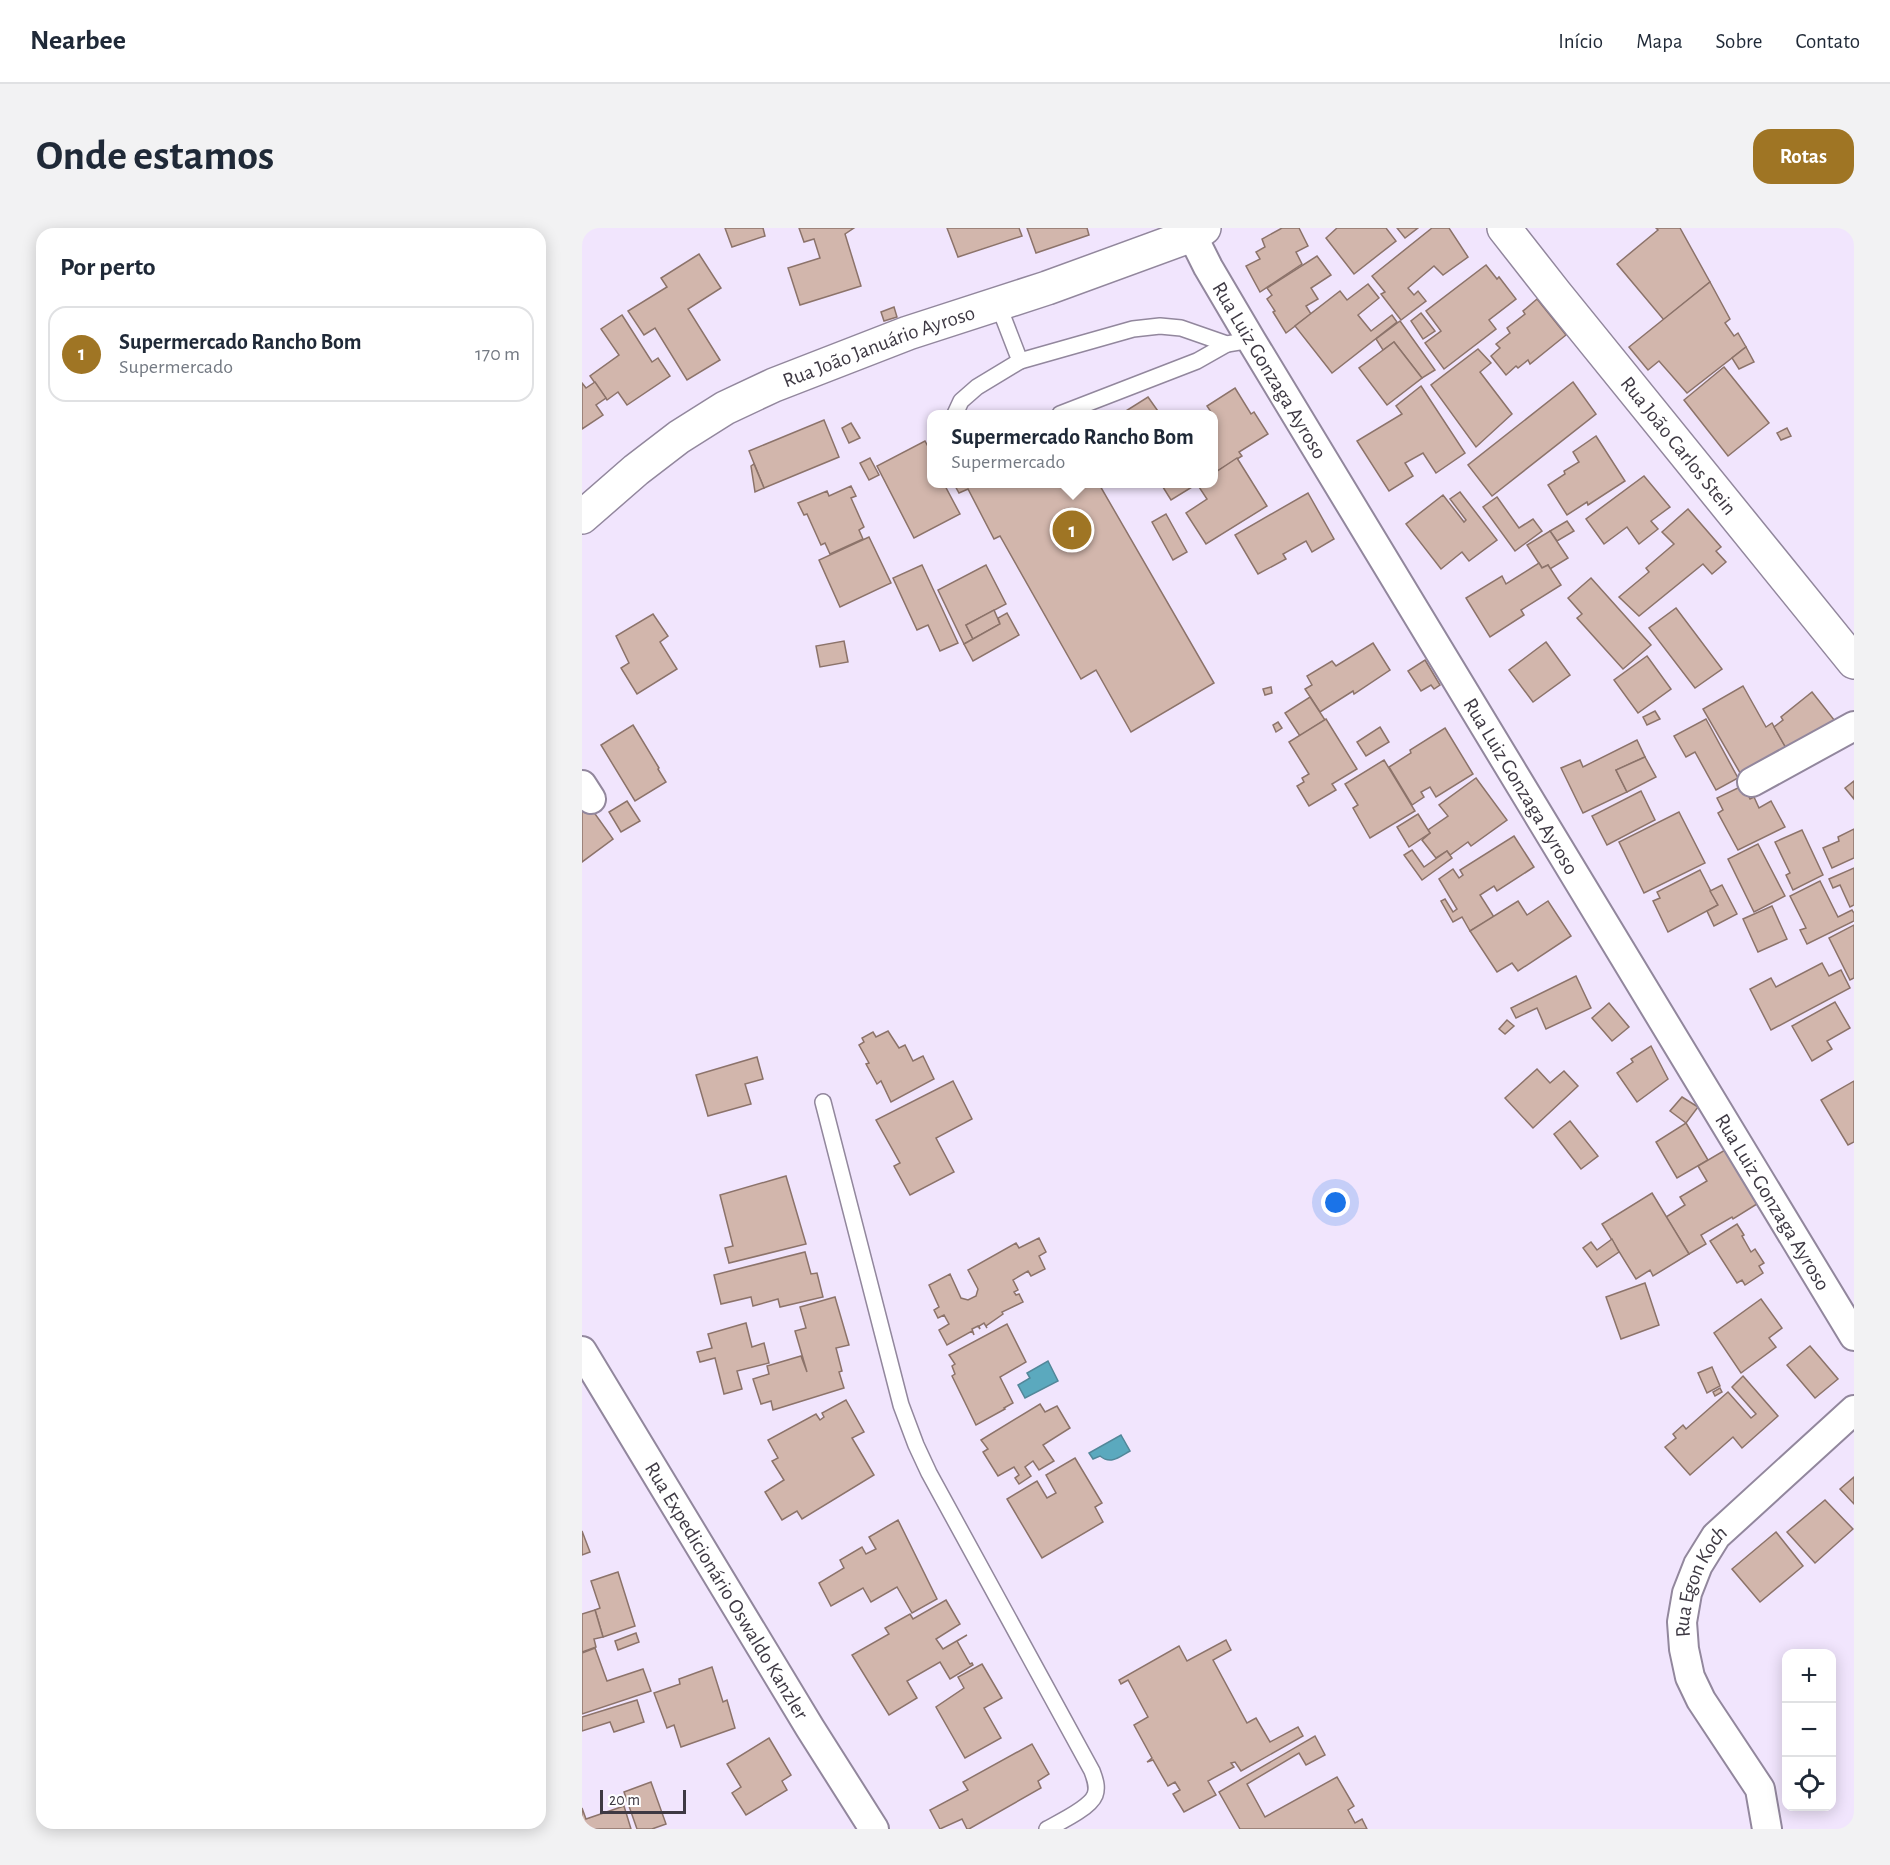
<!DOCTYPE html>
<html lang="pt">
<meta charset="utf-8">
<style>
:root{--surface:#fff;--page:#f2f2f3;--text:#1f2937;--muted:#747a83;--line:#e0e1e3;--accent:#9f7524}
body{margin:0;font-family:"Alegreya Sans",sans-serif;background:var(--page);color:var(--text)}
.controls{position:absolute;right:18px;bottom:18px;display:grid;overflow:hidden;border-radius:12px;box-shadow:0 3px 15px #0003}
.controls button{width:54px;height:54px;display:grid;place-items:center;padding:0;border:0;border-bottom:2px solid var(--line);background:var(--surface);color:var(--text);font:30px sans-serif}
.scale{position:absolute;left:18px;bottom:15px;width:86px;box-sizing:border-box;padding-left:6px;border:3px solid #3e3943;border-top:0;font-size:16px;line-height:21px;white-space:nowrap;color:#3e3943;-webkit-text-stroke:4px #fff;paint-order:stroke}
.you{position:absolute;left:754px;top:975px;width:21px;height:21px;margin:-15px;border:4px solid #fff;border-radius:50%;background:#1a73e8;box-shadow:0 0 0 9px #1a73e833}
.badge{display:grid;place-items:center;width:39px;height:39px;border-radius:50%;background:var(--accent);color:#fff;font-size:20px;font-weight:700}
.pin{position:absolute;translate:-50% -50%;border:3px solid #fff;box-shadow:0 2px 6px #0006}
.popup{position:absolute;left:345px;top:182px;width:291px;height:78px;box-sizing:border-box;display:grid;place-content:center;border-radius:12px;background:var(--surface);filter:drop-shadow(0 2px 4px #0005);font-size:20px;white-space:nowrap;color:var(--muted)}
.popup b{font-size:22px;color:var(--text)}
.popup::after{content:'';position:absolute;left:50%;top:100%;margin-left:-12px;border:12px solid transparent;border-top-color:var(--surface)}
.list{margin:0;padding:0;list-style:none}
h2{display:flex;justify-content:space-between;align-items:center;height:78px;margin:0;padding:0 24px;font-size:26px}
h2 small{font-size:20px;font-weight:400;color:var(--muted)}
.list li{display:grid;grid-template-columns:39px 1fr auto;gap:18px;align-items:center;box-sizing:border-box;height:96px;margin:0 12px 12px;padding:0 12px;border:2px solid var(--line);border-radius:18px}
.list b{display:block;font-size:22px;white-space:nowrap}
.list p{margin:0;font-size:20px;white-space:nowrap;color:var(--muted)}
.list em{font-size:20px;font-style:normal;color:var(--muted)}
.icon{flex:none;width:33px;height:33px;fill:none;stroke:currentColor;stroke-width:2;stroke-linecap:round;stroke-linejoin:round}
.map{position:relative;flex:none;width:1272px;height:1601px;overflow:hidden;border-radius:18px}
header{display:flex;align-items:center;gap:36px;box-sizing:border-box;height:84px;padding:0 30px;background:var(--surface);border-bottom:2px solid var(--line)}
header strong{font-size:28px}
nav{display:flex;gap:33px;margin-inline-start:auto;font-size:21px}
.intro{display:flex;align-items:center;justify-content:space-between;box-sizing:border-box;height:144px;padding:0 36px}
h1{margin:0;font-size:42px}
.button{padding:15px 27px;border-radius:18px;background:var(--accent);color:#fff;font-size:21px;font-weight:700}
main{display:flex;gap:36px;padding:0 36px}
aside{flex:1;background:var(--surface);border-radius:18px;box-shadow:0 3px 15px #0003}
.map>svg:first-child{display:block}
.water{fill:#5ba9be;stroke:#528799;stroke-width:1.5}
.building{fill:#d2b6ac;stroke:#8c736a;stroke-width:1.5}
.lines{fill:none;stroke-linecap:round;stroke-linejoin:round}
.lane-casing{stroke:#92879d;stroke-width:18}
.street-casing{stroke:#92879d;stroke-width:32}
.secondary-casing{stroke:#92879d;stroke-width:36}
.lane{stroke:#fff;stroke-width:15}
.street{stroke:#fff;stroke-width:28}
.secondary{stroke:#fff;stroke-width:33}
.labels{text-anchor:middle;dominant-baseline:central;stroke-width:5;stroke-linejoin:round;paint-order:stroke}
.street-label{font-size:21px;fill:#3e3943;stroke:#fff}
</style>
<header>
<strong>Nearbee</strong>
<nav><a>Início</a><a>Mapa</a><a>Sobre</a><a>Contato</a></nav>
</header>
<div class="intro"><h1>Onde estamos</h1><a class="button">Rotas</a></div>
<main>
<aside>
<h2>Por perto<small></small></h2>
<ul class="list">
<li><span class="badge">1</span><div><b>Supermercado Rancho Bom</b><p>Supermercado</p></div><em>170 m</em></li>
</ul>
</aside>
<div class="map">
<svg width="1272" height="1601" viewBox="0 0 1272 1601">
<rect width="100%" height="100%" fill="#f1e5fd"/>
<g class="water">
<path d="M466 1133 476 1153 443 1170 436 1157 448 1150 445 1145Z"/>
<path d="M539 1207 548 1223C537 1229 529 1237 518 1228L511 1231 507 1225Z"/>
</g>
<g class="building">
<path d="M143 0H181L183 8 150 19Z"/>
<path d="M217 0H272L263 6 279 58 218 77 206 40 238 30 232 11 222 14Z"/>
<path d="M365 0H437L440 8 376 29Z"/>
<path d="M445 0H505L507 7 454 25Z"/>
<path d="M700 0H717L726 18 714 24 720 36 678 64 664 38 678 31 674 24 683 19 680 11Z"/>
<path d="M755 0H804L814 13 772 46 744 10Z"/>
<path d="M815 0H836L823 10Z"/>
<path d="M850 0H867L886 29 861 47 852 38 826 60 832 67 836 63 844 73 819 92 799 66 803 64 790 48Z"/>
<path d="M1074 0H1098L1128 54 1082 92 1035 36 1076 2Z"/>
<path d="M117 26 139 60 106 81 138 132 105 152 73 100 62 107 46 83 85 59 79 50Z"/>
<path d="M735 28 749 47 729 60 736 71 724 78 729 86 704 105 691 84 693 83 685 71 690 67 685 60Z"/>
<path d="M904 37 915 51 917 49 934 71 907 92 914 101 862 141 843 115 859 103 844 83Z"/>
<path d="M1128 54 1148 91 1143 95 1152 108 1156 105 1164 119 1105 165 1077 133 1066 142 1047 119Z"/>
<path d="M786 56 797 70 776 87 789 103 810 87 815 94 750 145 713 98 758 63 765 72Z"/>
<path d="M955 71 984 107 948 136 946 132 936 140 934 138 924 147 909 128 918 120 914 116 928 105 925 100 943 86 941 83Z"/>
<path d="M312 79 315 89 302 93 299 84Z"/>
<path d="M839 85 853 103 841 111 829 93Z"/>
<path d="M40 87 70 134 76 130 88 148 45 177 36 164 25 172 8 148 37 127 19 101Z"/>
<path d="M818 93 853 142 840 150 812 114 801 122 794 111Z"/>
<path d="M812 114 840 150 805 177 777 140Z"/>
<path d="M1164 119 1172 134 1157 141 1150 130Z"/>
<path d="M896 121 909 135 898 144 930 186 894 219 849 157Z"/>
<path d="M1142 139 1187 195 1146 228 1102 172Z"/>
<path d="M13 154 24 170 14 177 21 187 0 201V155L4 160Z"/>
<path d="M991 154 1014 186 910 268 886 237Z"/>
<path d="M839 158 883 225 854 245 841 225 823 235 831 248 807 263 775 213 820 186 814 178Z"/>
<path d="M653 160 669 186 672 184 686 206 657 224 660 228 631 246V191L633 190 625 178Z"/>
<path d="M566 169 578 186H539Z"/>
<path d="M508 179 514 186H494Z"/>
<path d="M242 192 257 229 182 260 167 223Z"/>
<path d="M269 195 278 210 267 215 260 200Z"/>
<path d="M1205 200 1209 208 1199 212 1195 205Z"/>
<path d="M1014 208 1043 253 1006 277 1005 274 985 287 966 257 983 246 982 243 997 234 991 224Z"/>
<path d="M343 213 349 224V256H362L378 286 332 310 295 238Z"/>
<path d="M288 230 297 247 287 252 278 235Z"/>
<path d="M655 230 685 278 624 316 604 285 625 271 615 256H631V246Z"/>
<path d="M172 236 182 260 173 264 169 238Z"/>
<path d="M1062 248 1088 279 1069 293 1076 301 1057 316 1045 299 1022 316 1004 291Z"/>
<path d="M372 256H517L632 455 549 504 514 442 499 451 418 308 412 311 386 261 377 265Z"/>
<path d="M579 256H615L589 272Z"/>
<path d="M269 258 274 268 269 270 282 299 277 302 281 311 248 326 243 315 239 317 225 286 222 287 216 275 245 263 247 268Z"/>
<path d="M878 264 915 312 887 333 880 324 859 341 824 296 861 267 882 294 884 292 868 271Z"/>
<path d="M726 265 752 311 730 324 724 313 701 326 704 331 676 346 653 307Z"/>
<path d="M915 269 937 300 951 291 960 303 933 323 901 279Z"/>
<path d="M1106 281 1139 319 1134 323 1144 334 1130 346 1121 336 1057 388 1037 369 1067 344 1064 340 1092 316 1080 304Z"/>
<path d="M584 286 605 324 591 332 570 294Z"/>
<path d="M985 293 992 303 975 313 968 303Z"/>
<path d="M968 303 986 330 968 341 966 337 960 340 945 317Z"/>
<path d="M287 309 309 355 258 379 237 332Z"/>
<path d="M957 335 960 340 966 337 979 357 939 382 942 387 908 409 884 370 920 348 924 356Z"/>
<path d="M340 337 376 415 358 423 346 397 335 402 311 350Z"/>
<path d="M404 337 424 376 384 397 391 411 382 416 356 362Z"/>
<path d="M1009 350 1069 417 1041 441 995 390 1000 386 986 370Z"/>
<path d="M1094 380 1140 441 1113 460 1067 400Z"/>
<path d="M412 382 418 396 391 411 384 397Z"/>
<path d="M425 385 437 407 391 433 382 416 418 396 416 390Z"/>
<path d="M71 386 86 408 78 414 95 441 55 466 39 440 47 435 34 408Z"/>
<path d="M262 413 266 434 238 439 234 418Z"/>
<path d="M964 414 988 447 951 474 927 442Z"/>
<path d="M791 415 808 442 772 466 771 463 738 484 723 461 730 457 725 448 750 433 754 438Z"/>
<path d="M1065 428 1089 461 1056 485 1032 452Z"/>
<path d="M843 432 858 457 852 461 849 457 839 463 826 443Z"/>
<path d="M1161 458 1184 499 1190 495 1208 527 1161 550 1121 481Z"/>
<path d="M689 459 690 465 683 467 681 461Z"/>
<path d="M1230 464 1253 493 1208 527 1192 499 1201 492 1199 489Z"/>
<path d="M728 469 743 492 718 508 703 485Z"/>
<path d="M1073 483 1078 491 1065 497 1061 489Z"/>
<path d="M744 491 775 541 750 556 754 562 727 578 715 558 722 554 720 550 727 546 707 514Z"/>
<path d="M1124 491 1156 550 1134 562 1113 524 1104 529 1092 508Z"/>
<path d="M696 494 700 500 694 504 691 497Z"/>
<path d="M51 497 77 540 76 541 84 554 53 573 19 517Z"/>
<path d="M798 499 807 514 784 528 775 514Z"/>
<path d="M863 500 891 546 854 569 848 559 839 564 842 569 830 577 807 539 829 525 828 522Z"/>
<path d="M1055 512 1063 529 1034 542 1045 564 1001 585 979 540 998 532 1001 539Z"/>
<path d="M1063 529 1074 549 1045 564 1034 542Z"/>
<path d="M802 532 833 583 788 610 771 580 776 577 763 556Z"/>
<path d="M894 550 925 592 889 618 886 614 868 627 865 623 854 630 840 612 848 605 846 602 866 588 857 577Z"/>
<path d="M1272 553V571L1263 560Z"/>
<path d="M1162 557 1168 571 1172 569 1177 580 1189 573 1203 599 1156 622 1136 585 1141 582 1135 570Z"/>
<path d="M1059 563 1073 592 1025 617 1010 588Z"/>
<path d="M45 573 58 593 39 604 27 584Z"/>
<path d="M0 574 8 585 11 583 31 611 0 634Z"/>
<path d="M1097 584 1123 635 1062 665 1037 614Z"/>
<path d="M836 586 848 605 827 619 815 599Z"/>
<path d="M1272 601V630L1250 640 1241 620 1257 613 1256 609Z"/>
<path d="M1220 602 1241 647 1211 662 1204 647 1208 645 1193 614Z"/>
<path d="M932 608 952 639 915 663 912 658 898 667 912 689 888 703 880 689 871 694 859 673 863 671 871 684 875 681 857 651 871 641 877 650 881 647 878 642Z"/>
<path d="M1176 616 1203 668 1172 684 1146 631Z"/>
<path d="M830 622 842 639 865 623 870 630 840 652 822 627Z"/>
<path d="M1272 640V677L1268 679 1258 657 1251 660 1247 651Z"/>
<path d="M1118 642 1136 677 1086 704 1071 673 1078 670 1075 664Z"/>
<path d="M1238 653 1256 689 1270 682 1272 685V693L1225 716 1218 702 1224 700 1208 668Z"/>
<path d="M1140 657 1155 686 1132 698 1125 683 1136 677 1128 663Z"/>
<path d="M936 673 945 687 966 673 989 708 936 743 930 735 915 744 888 703Z"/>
<path d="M1190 678 1205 711 1176 724 1161 691Z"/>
<path d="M1272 697V750L1268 752 1247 710Z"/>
<path d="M1240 735 1247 748 1259 742 1268 760 1189 802 1168 761 1189 750 1194 759Z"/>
<path d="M994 748 1009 780 964 801 955 780 934 790 929 780Z"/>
<path d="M1253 774 1268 800 1245 813 1250 821 1230 833 1210 798Z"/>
<path d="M1027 775 1047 799 1030 813 1010 790Z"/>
<path d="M925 792 932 798 923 806 917 801Z"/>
<path d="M306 803 317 820 323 817 331 833 341 828 352 851 309 874 299 853 295 856 284 836 287 835 277 817 282 814 280 810 291 804 294 809Z"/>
<path d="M1069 818 1086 851 1055 874 1035 845 1051 834 1049 831Z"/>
<path d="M175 829 181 851 163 856 169 876 126 888 114 847Z"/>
<path d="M955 841 968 855 982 843 996 858 951 900 923 870Z"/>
<path d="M371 853 390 891 354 910 372 944 328 967 312 938 318 935 294 892Z"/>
<path d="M1272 853V914L1266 917 1239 872Z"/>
<path d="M1100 869 1116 879 1104 895 1088 883Z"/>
<path d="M988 893 1016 928 999 941 972 906Z"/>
<path d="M1104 895 1126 932 1095 950 1074 914Z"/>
<path d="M1143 922 1175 976 1151 991 1150 989 1119 1007 1124 1016 1107 1026 1084 989 1103 977 1098 969 1125 953 1116 938Z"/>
<path d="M204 948 224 1016 147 1035 143 1020 151 1018 138 967Z"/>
<path d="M1070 965 1107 1026 1071 1048 1068 1042 1054 1051 1020 996Z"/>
<path d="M1155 996 1162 1007 1160 1008 1169 1024 1173 1021 1182 1035 1177 1038 1181 1045 1163 1057 1160 1052 1155 1055 1128 1013Z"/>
<path d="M457 1010 464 1024 457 1028 463 1041 449 1048 446 1043 431 1052 436 1062 432 1064 434 1067 437 1066 441 1074 420 1084 421 1086 404 1098 405 1100 402 1095 397 1098 398 1101 396 1098 390 1101 392 1107 390 1103 365 1117 357 1102 367 1096 362 1087 356 1090 352 1082 357 1079 347 1057 368 1046 379 1070 386 1072 394 1068 396 1061 386 1042 434 1015 437 1020Z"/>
<path d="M1030 1011 1037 1024 1015 1039 1001 1020 1009 1014 1015 1022Z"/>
<path d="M223 1024 229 1046 235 1045 241 1069 198 1079 196 1071 171 1078 169 1069 139 1076 132 1047Z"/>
<path d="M1063 1055 1077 1097 1039 1111 1024 1069Z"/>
<path d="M253 1069 267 1117 254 1120 260 1143 257 1144 262 1160 191 1182 189 1173 179 1176 171 1151 187 1146 185 1138 219 1128 225 1144 213 1103 224 1100 218 1079Z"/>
<path d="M1179 1071 1200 1100 1187 1110 1194 1119 1159 1145 1132 1105Z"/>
<path d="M164 1095 170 1119 182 1115 187 1135 155 1143 160 1161 142 1166 133 1130 118 1134 115 1124 130 1120 126 1106Z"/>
<path d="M425 1096 444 1134 418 1149 431 1175 422 1180 423 1181 394 1197 370 1148 373 1146 370 1138 373 1136 367 1127Z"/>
<path d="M1228 1118 1256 1151 1233 1170 1205 1137Z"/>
<path d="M1130 1139 1138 1158 1125 1165 1116 1145Z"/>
<path d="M1161 1148 1196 1188 1160 1220 1151 1209 1108 1247 1083 1219 1094 1210 1091 1206 1101 1197 1104 1201 1146 1164 1169 1190 1174 1186 1150 1159Z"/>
<path d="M1138 1160 1140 1164 1133 1168 1131 1164Z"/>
<path d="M264 1172 282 1204 270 1210 292 1247 220 1291 215 1283 200 1292 183 1264 202 1252 190 1233 196 1230 186 1212 234 1186 238 1192 242 1189 240 1185Z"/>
<path d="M458 1176 463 1184 475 1178 488 1200 461 1217 472 1233 457 1242 451 1233 443 1239 449 1248 437 1256 433 1250 437 1247 432 1239 416 1248 401 1224 406 1221 399 1212Z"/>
<path d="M493 1230 520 1275 513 1279 521 1294 460 1330 425 1271 455 1253 465 1270 474 1265 464 1247Z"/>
<path d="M1272 1249V1276L1258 1261Z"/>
<path d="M1243 1272 1271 1301 1233 1335 1205 1304Z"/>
<path d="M316 1292 355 1371 330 1385 315 1359 289 1374 281 1360 249 1378 237 1355 262 1340 258 1332 280 1319 284 1326 294 1321 287 1309Z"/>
<path d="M0 1303 8 1324 0 1327Z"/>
<path d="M1194 1304 1221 1338 1178 1374 1150 1341Z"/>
<path d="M36 1344 53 1398 21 1409 13 1382 18 1380 9 1353Z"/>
<path d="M364 1372 378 1396 354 1411 361 1421 385 1407 375 1413 388 1436 390 1435 391 1437 368 1451 358 1434 325 1453 335 1470 307 1487 270 1427 307 1406 303 1400 328 1386 331 1391Z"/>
<path d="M13 1382 21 1409 12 1411 14 1419 0 1424V1386Z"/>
<path d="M54 1405 57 1414 36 1422 33 1413Z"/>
<path d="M644 1412 649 1422 631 1432 665 1495 674 1490 688 1514 716 1499 721 1508 659 1543 653 1534 649 1535 652 1539 626 1553 634 1567 602 1584 591 1566 598 1562 593 1554 586 1558 571 1532 565 1534 570 1530 552 1497 566 1489 546 1452 539 1456 537 1452 597 1418 605 1433Z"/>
<path d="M13 1420 25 1453 61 1441 69 1463 0 1486V1425Z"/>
<path d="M400 1436 420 1470 402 1480 419 1510 383 1530 354 1479 382 1460 376 1449Z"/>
<path d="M130 1439 141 1474 145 1472 153 1500 99 1519 92 1497 85 1500 72 1465 98 1456 97 1451Z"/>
<path d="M55 1472 62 1494 32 1504 28 1494 0 1503V1489Z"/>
<path d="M733 1508 743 1527 724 1537 717 1525 665 1556 683 1589 755 1549 772 1578 766 1582 773 1595 780 1591 785 1601H658L637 1564Z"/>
<path d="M187 1510 209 1547 200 1553 205 1562 164 1587 150 1565 159 1559 145 1536Z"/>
<path d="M450 1516 467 1546 456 1553 459 1560 387 1601H385L380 1591 358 1601 348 1582 386 1562 381 1554Z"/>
<path d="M69 1554 84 1596 70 1601H55L42 1564Z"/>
<path d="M42 1578 49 1601H0V1580L4 1591Z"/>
</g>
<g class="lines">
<g class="lane-casing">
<g id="lane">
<path d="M438 133 551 101 578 98 599 100 645 116 669 112"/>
<path d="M373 186 379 173 395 159 438 133 416 76"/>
<path d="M478 186 615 133 645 116"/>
<path d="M241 874 319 1177 334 1217 347 1245 510 1543C513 1551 516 1559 513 1567 508 1580 478 1594 465 1601"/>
</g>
</g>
<g class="street-casing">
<g id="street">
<path id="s1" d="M610 7 626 39 669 112 1272 1108"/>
<path d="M1170 554 1272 498"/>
<path d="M0 557 9 571"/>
<path id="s2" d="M0 1123 228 1500 292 1601"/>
<path id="s3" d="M1185 1601 1178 1561 1119 1472 1108 1449 1102 1421 1100 1394 1105 1365 1116 1337 1134 1308 1272 1182"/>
</g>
</g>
<g class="secondary-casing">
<g id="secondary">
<path id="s4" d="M922 0 973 65 1272 434"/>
<path id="s5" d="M0 289 54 242 97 209 143 180 192 157 326 105 465 60 610 7 622 0"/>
</g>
</g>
<use href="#lane" class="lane"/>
<use href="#street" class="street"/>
<use href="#secondary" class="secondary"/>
</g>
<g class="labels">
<g class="street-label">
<text stroke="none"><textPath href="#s5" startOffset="346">Rua João Januário Ayroso</textPath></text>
<text stroke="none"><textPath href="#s1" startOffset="156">Rua Luiz Gonzaga Ayroso</textPath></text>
<text stroke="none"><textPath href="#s4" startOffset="279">Rua João Carlos Stein</textPath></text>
<text stroke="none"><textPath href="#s1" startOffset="642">Rua Luiz Gonzaga Ayroso</textPath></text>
<text stroke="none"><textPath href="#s1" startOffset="1128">Rua Luiz Gonzaga Ayroso</textPath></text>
<text stroke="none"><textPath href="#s3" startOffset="273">Rua Egon Koch</textPath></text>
<text stroke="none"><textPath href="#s2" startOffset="280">Rua Expedicionário Oswaldo Kanzler</textPath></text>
</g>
</g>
</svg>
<div class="controls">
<button>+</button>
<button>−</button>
<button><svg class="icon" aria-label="locate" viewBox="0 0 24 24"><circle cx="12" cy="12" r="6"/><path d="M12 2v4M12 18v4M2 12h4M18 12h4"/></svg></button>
</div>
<div class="scale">20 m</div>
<div class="you"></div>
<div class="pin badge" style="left:490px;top:302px">1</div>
<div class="popup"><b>Supermercado Rancho Bom</b>Supermercado</div>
</div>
</main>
